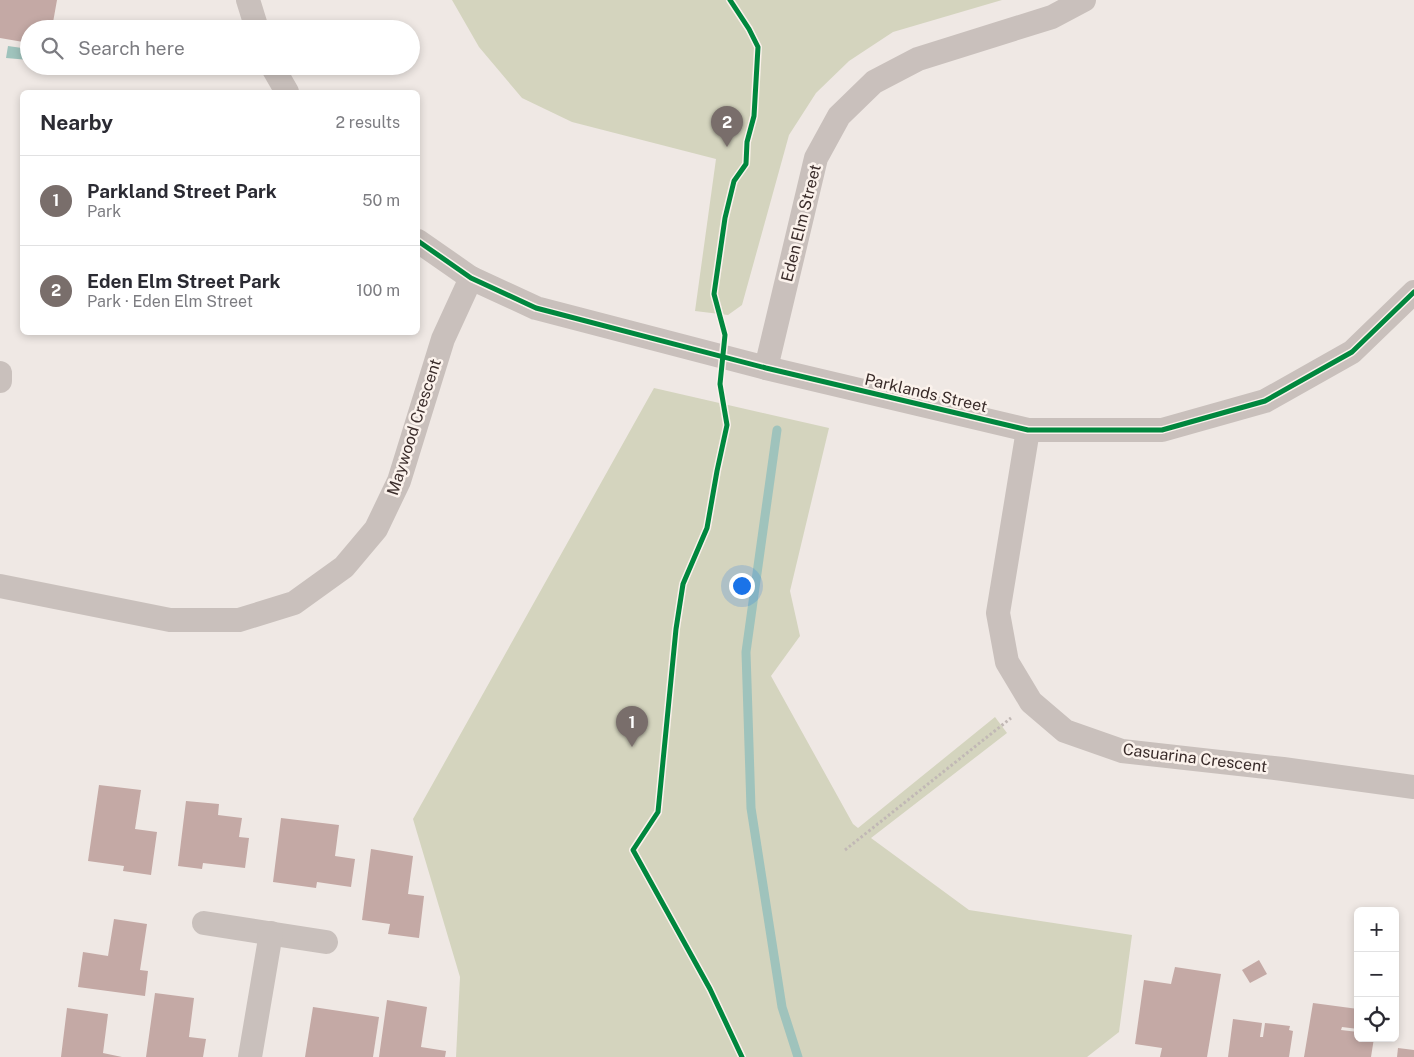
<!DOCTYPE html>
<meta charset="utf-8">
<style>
:root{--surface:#fff;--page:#f2f2f3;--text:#2b2b33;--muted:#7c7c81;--line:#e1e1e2;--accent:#796e6b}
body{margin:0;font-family:"Public Sans",sans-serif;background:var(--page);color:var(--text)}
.controls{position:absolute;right:15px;bottom:15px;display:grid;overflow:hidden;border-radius:8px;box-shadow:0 2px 8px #0003}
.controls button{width:45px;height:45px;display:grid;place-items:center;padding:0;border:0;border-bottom:1px solid var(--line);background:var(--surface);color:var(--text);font:25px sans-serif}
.you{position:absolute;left:741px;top:585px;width:18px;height:18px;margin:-12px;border:4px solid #fff;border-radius:50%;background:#1a73e8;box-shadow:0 0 0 8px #1a73e833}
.badge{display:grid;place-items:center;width:32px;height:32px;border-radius:50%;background:var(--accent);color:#fff;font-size:16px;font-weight:700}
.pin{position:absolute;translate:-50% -41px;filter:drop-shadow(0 1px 2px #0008)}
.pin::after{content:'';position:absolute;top:26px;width:18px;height:15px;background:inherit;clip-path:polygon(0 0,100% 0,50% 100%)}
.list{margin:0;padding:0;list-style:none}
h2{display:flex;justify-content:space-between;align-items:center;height:65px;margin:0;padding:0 20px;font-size:21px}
h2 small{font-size:16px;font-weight:400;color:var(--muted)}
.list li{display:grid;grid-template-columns:32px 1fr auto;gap:15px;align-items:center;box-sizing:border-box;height:90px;padding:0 20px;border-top:1px solid var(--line)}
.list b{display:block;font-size:19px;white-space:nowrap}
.list p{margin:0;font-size:16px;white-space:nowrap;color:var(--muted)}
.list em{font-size:16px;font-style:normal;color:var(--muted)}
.icon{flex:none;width:28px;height:28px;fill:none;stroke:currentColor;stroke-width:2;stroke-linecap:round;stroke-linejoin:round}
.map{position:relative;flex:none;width:1414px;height:1057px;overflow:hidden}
.search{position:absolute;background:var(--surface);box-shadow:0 2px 8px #0003;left:20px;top:20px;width:400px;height:55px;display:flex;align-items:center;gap:12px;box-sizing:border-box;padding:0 18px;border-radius:28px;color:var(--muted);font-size:19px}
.panel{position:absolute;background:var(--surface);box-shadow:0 2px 8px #0003;left:20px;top:90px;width:400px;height:245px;border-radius:8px}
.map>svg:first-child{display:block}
.green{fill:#d4d4be}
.water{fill:#9fc3bc}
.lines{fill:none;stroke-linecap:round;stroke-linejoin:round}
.stream{stroke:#9fc3bc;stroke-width:9}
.building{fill:#c4a9a5}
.path{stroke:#c1b8b5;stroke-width:3;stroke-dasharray:2.5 2.5;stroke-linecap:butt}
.minor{stroke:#c9c0bc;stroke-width:24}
.cycleway-casing{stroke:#fbf2ec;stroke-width:8}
.cycleway{stroke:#00873e;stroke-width:5}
.labels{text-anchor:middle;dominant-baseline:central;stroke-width:5;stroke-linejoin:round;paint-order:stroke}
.street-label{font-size:16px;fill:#3a2c2a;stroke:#fbf2ec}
</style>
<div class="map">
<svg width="1414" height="1057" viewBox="0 0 1414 1057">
<rect width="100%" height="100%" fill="#efe8e4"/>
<g class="green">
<path d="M452 0H1002L893 32 849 61 816 93 789 135 742 305 728 315 695 311 716 159 572 122 522 98 479 47Z"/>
<path d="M654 388 829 428 790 591 800 636 771 676 853 824 858 828 995 717 1007 733 871 838 969 910 1132 935 1119 1032 1087 1057H456L460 977 413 819Z"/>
</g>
<path class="water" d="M8 46 29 49V60L6 58Z"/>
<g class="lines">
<path class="stream" d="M777 430 746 652 751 808 782 1007 798 1057"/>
</g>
<g class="building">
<path d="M0 0H57L52 28 35 25 34 29H29V43L0 38Z"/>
<path d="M99 785 141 790 135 829 157 832 151 875 123 871 124 866 88 861Z"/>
<path d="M186 801 219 804 218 815 242 818 239 837 249 838 245 868 203 863 202 869 178 866Z"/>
<path d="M281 818 339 825 335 856 355 859 351 887 317 882 316 888 273 882Z"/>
<path d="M371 849 413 856 408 894 424 896 419 938 388 934 390 924 362 920Z"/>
<path d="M114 919 147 924 140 970 148 971 145 996 78 987 83 952 108 956Z"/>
<path d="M1259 960 1267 974 1250 983 1242 970Z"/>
<path d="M1175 967 1221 974 1207 1057H1160L1162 1048 1135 1044 1144 980 1171 984Z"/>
<path d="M155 993 194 998 189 1037 206 1039 203 1057H146Z"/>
<path d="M387 1000 427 1007 421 1047 446 1051 445 1057H379Z"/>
<path d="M1313 1003 1358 1009V1029L1342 1027 1341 1030 1358 1032V1038H1374L1371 1057H1304Z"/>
<path d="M313 1007 379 1017 373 1057H305Z"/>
<path d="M67 1008 108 1014 103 1053 122 1057H61Z"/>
<path d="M1233 1019 1262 1023 1260 1037H1263L1265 1023 1290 1026 1289 1030 1293 1031 1289 1057H1228Z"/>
<path d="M1398 1048 1414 1050V1057H1397Z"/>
</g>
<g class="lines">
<path class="path" d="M845 850 1011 718"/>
<g class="minor">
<path d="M248 0 257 29"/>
<path d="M272 66 287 92"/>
<path d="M418 241 471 278 536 308 766 368 1028 430H1162L1265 401 1352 352 1414 292"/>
<path d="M766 368 816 158 839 116 874 82 918 59 1052 17 1084 0"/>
<path d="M0 373V381"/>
<path d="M1028 430 998 613 1007 662 1031 702 1065 731 1122 751 1283 769 1414 787"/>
<path d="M0 586 170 620H239L294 603 344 567 376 529 399 481 443 339 471 278"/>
<path d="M204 923 326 942"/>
<path d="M250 1057 271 933"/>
</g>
<g class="cycleway-casing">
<g id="cycleway">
<path d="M730 0 749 29 758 47 754 116 747 142 746 164 734 181 725 218 714 294 725 335 720 384 727 425 717 471 707 528 683 584 676 629 658 812 633 850 710 989 742 1057"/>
<path d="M418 241 471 278 536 308 766 368 1028 430H1162L1265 401 1352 352 1414 292"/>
</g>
</g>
<use href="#cycleway" class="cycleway"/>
</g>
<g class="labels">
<g class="street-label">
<text transform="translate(801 223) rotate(-76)">Eden Elm Street</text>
<text transform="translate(926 393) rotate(13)">Parklands Street</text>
<text transform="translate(414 427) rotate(-72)">Maywood Crescent</text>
<text transform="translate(1195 758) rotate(7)">Casuarina Crescent</text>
</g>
</g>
</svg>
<div class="controls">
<button>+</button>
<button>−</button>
<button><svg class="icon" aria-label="locate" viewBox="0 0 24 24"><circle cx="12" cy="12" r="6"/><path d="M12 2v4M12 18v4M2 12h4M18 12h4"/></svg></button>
</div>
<div class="you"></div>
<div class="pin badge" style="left:632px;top:747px">1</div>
<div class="pin badge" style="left:727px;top:147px">2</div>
<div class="search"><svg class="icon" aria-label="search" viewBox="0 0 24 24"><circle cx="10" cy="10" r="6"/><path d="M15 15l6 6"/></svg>Search here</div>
<section class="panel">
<h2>Nearby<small>2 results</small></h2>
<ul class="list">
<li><span class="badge">1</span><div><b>Parkland Street Park</b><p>Park</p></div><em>50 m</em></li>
<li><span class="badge">2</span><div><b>Eden Elm Street Park</b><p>Park · Eden Elm Street</p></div><em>100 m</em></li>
</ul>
</section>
</div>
